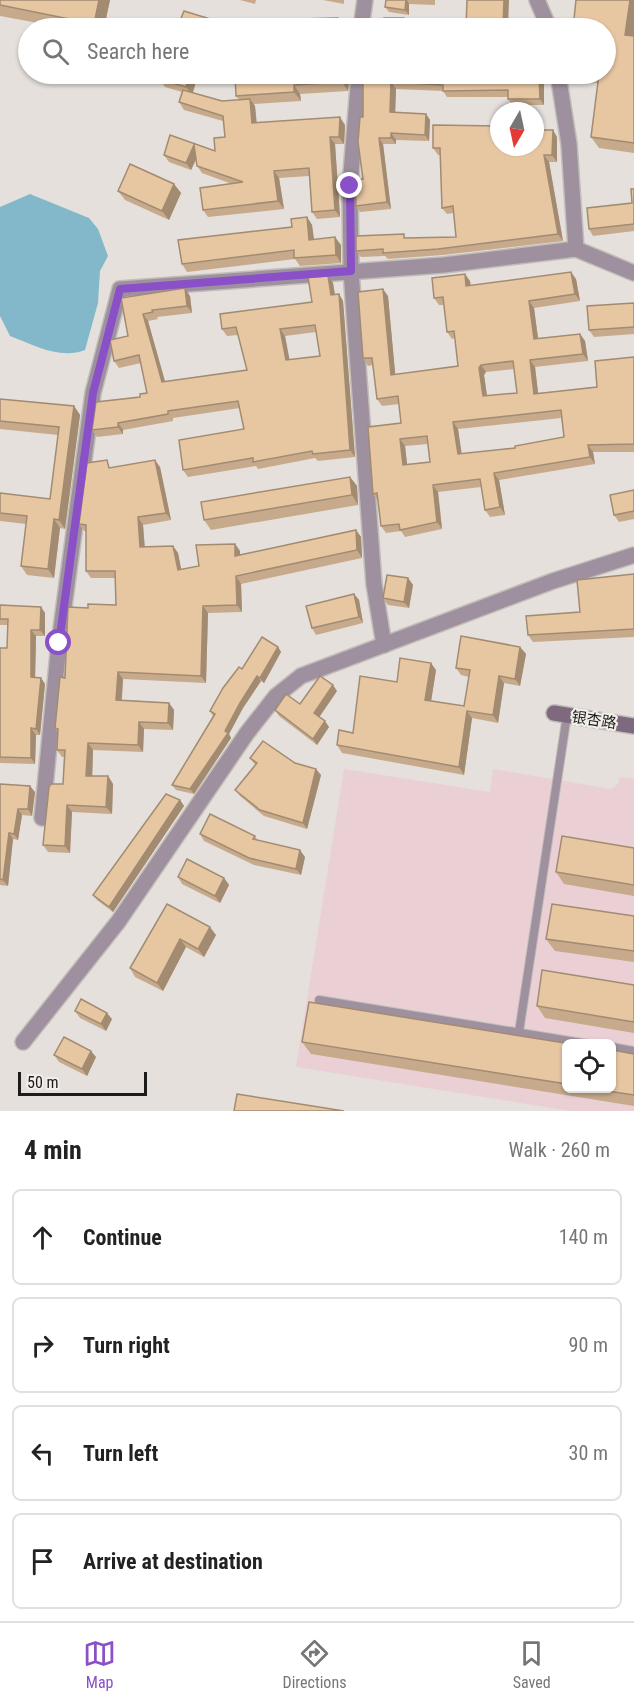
<!DOCTYPE html>
<meta charset="utf-8">
<style>
:root{--surface:#fff;--page:#f2f2f2;--text:#222;--muted:#767676;--line:#e0e0e0;--accent:#8950c7}
body{margin:0;font-family:"Roboto Condensed","Noto Sans SC",sans-serif;background:var(--page);color:var(--text)}
.controls{position:absolute;right:18px;bottom:18px;display:grid;overflow:hidden;border-radius:9px;box-shadow:0 2px 4px #0004}
.controls button{width:54px;height:54px;display:grid;place-items:center;padding:0;border:0;border-bottom:2px solid var(--line);background:var(--surface);color:var(--text);font:30px sans-serif}
.compass{position:absolute;left:490px;top:102px;width:54px;height:54px;border-radius:50%;background:var(--surface);box-shadow:0 2px 4px #0004;rotate:189deg}
.scale{position:absolute;left:18px;bottom:15px;width:129px;box-sizing:border-box;padding-left:6px;border:3px solid #1d1c1a;border-top:0;font-size:16px;line-height:21px;white-space:nowrap;color:#1d1c1a;-webkit-text-stroke:4px #f2eee9;paint-order:stroke}
.stop{position:absolute;width:18px;height:18px;margin:-14px;border:4px solid #8950c7;border-radius:50%;background:#fff}
.stop.end{background:#8950c7;border-color:#fff;box-shadow:0 2px 6px #0008}
.list{margin:0;padding:0;list-style:none}
h2{display:flex;justify-content:space-between;align-items:center;height:78px;margin:0;padding:0 24px;font-size:26px}
h2 small{font-size:20px;font-weight:400;color:var(--muted)}
.list li{display:grid;grid-template-columns:39px 1fr auto;gap:18px;align-items:center;box-sizing:border-box;height:96px;margin:0 12px 12px;padding:0 12px;border:2px solid var(--line);border-radius:9px}
.list b{display:block;font-size:22px;white-space:nowrap}
.list em{font-size:20px;font-style:normal;color:var(--muted)}
.icon{flex:none;width:33px;height:33px;fill:none;stroke:currentColor;stroke-width:2;stroke-linecap:round;stroke-linejoin:round}
.map{position:relative;flex:none;width:634px;height:1111px;overflow:hidden}
.search{position:absolute;background:var(--surface);box-shadow:0 2px 4px #0004;left:18px;right:18px;top:18px;height:66px;display:flex;align-items:center;gap:15px;box-sizing:border-box;padding:0 21px;border-radius:33px;color:var(--muted);font-size:22px}
.sheet{height:510px;background:var(--surface)}
nav{display:flex;justify-content:space-around;align-items:center;box-sizing:border-box;height:84px;border-top:2px solid var(--line);background:var(--surface);font-size:16px;color:var(--muted)}
nav a{display:grid;justify-items:center;gap:3px}
nav .on{color:var(--accent)}
.map>svg:first-child{display:block}
.industrial{fill:#ead0d4;fill-rule:evenodd}
.water{fill:#83b8ca}
.lines{fill:none;stroke-linecap:round;stroke-linejoin:round}
.lane-casing{stroke:#c1bdb8;stroke-width:10}
.street-casing{stroke:#c1bdb8;stroke-width:18}
.secondary-casing{stroke:#c1bdb8;stroke-width:18}
.lane{stroke:#9f909f;stroke-width:8}
.street{stroke:#9f909f;stroke-width:15}
.secondary{stroke:#7e697f;stroke-width:15}
.wall{fill:#c7aa8b;fill-rule:evenodd}
.shaded-wall{fill:#a28b71}
.building{fill:#e7c6a2;stroke:#a28b71;stroke-width:1.5;fill-rule:evenodd}
.route{stroke:#8950c7;stroke-width:8}
.labels{text-anchor:middle;dominant-baseline:central;stroke-width:4.5;stroke-linejoin:round;paint-order:stroke}
.street-label{font-size:15px;fill:#1d1c1a;stroke:#f2eee9}
</style>
<div class="map">
<svg width="634" height="1111" viewBox="0 0 634 1111">
<rect width="100%" height="100%" fill="#e5e0db"/>
<path class="industrial" d="M344 769 490 792 493 769 611 789 618 784 620 777 634 779V1111H570L296 1067ZM566 1044H612V1088H566Z"/>
<path class="water" d="M30 194 89 218 98 229 108 256 100 271 98 303 85 350C60 360 34 345 10 336L0 316V207Z"/>
<g class="lines">
<g class="lane-casing">
<g id="lane">
<path d="M319 1000 588 1044"/>
<path d="M519 1032 567 715"/>
<path d="M612 1047 634 1051"/>
</g>
</g>
<g class="street-casing">
<g id="street">
<path d="M537 0 549 28"/>
<path d="M361 28 365 0"/>
<path d="M359 74 350 186 351 271 374 584 384 645"/>
<path d="M558 74 569 144 576 249 634 273"/>
<path d="M42 818 59 643 93 393 120 289 444 265 576 249"/>
<path d="M23 1042 118 922 247 733 276 696 301 676 553 581 634 555"/>
</g>
</g>
<g class="secondary-casing">
<path id="secondary" d="M554 713 634 726"/>
</g>
<use href="#lane" class="lane"/>
<use href="#street" class="street"/>
<use href="#secondary" class="secondary"/>
</g>
<g class="wall">
<path d="M0 0H110L104 28H65L0 16Z"/>
<path d="M240 0H256L255 4Z"/>
<path d="M323 0H344V4Z"/>
<path d="M386 0H435V5L409 4V15L389 12 385 7Z"/>
<path d="M634 0V153L599 148 591 137 598 83 589 82 583 74H606V28H580L574 19Z"/>
<path d="M198 74 193 93 222 101 239 100 236 96 235 74H350L348 91 300 94 301 101 254 104 255 106 257 123 345 125 344 144H335L340 217 317 219 312 212 309 176 279 178 284 209 208 217 203 210 232 184 202 173 197 166 196 159 191 170 169 162 164 155 215 151 225 137 223 121 184 110 179 102 182 92 165 87 159 79Z"/>
<path d="M363 74H544V105H512L508 99V97H447L443 91 396 89 395 112 426 114 430 120 429 141 396 140V144H383L391 209 360 212 356 206 363 179Z"/>
<path d="M557 137V162H549L563 241 443 255 388 259 385 256 361 257 356 251 407 238 456 237 454 213 447 214 442 208 440 155H438L433 148Z"/>
<path d="M174 184 181 193 169 220 125 200 118 191Z"/>
<path d="M634 189V231L593 236 589 229 632 203Z"/>
<path d="M307 217 312 225 314 239 341 245V263L300 266 295 259 187 272 182 264 292 227Z"/>
<path d="M328 276 333 283 335 295 339 294 343 301 355 457 318 461 315 458 258 469 256 466 188 477 183 470 244 429 240 408 173 418V421L123 430V434L97 437 92 430 147 393 141 363 119 368 114 361 128 336 121 298 190 296 192 313 157 317 158 319 148 321 165 381 247 370 238 335 227 336 222 329 312 302ZM316 332 320 356 289 360 285 336Z"/>
<path d="M576 279 580 301 534 308 538 338 580 334 585 341 588 361 535 367 538 393 597 387 634 357V452H593L595 464 499 480 505 515 490 517 485 510 481 487 438 492 442 529 405 537 401 531 386 533 381 526 378 501 373 494 401 423 399 404 382 406 377 399 373 365 368 366 363 358 388 296 395 375 458 366 455 338 452 339 447 332 444 305H439L434 298 470 281 471 286ZM514 369 517 393 487 396 484 375 486 372ZM561 418 564 437 515 448 461 454 458 429ZM428 444 430 462 407 464 405 446Z"/>
<path d="M634 303V334L594 337 589 330Z"/>
<path d="M0 399 74 406 80 415 65 529 60 528 54 578 27 575 21 566 26 524 0 521V493L50 499 58 435 0 429Z"/>
<path d="M112 467H160L171 520 143 525 145 547 173 546 178 553 181 570 199 566 235 544 240 551V555L356 530 361 537 362 558 241 584 242 612 208 613 206 683 123 679 122 700 169 703 174 710 173 730 144 729 143 752 93 750 92 776H108L113 784 112 814 72 812 70 853 48 852 43 845 63 784 64 757H62L57 750 58 733 55 728 65 678 88 608 116 605 115 578H91L86 571V531H84L79 524Z"/>
<path d="M350 477 357 486 358 505 211 530 204 520Z"/>
<path d="M634 490V519L619 522 614 515Z"/>
<path d="M634 574V637L533 642 528 635 580 612Z"/>
<path d="M408 578 413 585 409 608 388 605 383 598Z"/>
<path d="M354 594 359 600 363 623 316 635 312 628Z"/>
<path d="M0 605 41 607 45 613V636H36L35 677 41 678 45 684 40 735H36L35 764 0 763V648H7V625H0Z"/>
<path d="M278 647 281 652 264 683 261 681 243 708 229 734 231 738 194 794 176 790 172 785 213 716 210 711 242 669Z"/>
<path d="M520 647 526 654 520 686 504 683 498 723 472 718 464 775 342 753 337 745 436 670 431 701 464 706 469 677 461 675 456 668Z"/>
<path d="M337 691 319 717 329 727 317 745 279 716 275 710 300 704Z"/>
<path d="M250 758 321 775 307 829 264 816 240 796 235 790 255 765Z"/>
<path d="M0 784 35 792 32 816 22 815 18 840 13 839 8 886 0 885Z"/>
<path d="M180 800 184 806 113 912 97 900 93 895Z"/>
<path d="M200 834 255 836 258 841 305 857 301 875 254 865 204 841Z"/>
<path d="M634 848V896L564 884 556 872Z"/>
<path d="M178 877 224 878 229 885 220 903 182 884Z"/>
<path d="M167 904 216 935 204 957 186 947 163 991 135 977 130 968Z"/>
<path d="M634 916V962L555 951 546 939Z"/>
<path d="M634 985V1033L545 1018 537 1006Z"/>
<path d="M75 1011 112 1019 106 1031 80 1018Z"/>
<path d="M302 1042 567 1044V1089H612L634 1054V1106L311 1054Z"/>
<path d="M54 1055 96 1057 87 1076 59 1062Z"/>
</g>
<g class="shaded-wall">
<path d="M99 0H110L104 28H98L94 24Z"/>
<path d="M406 0H407L409 4V15L405 10Z"/>
<path d="M504 0H509L508 28 503 26Z"/>
<path d="M630 0H634V36L633 46 625 35Z"/>
<path d="M338 18 345 26V28H339Z"/>
<path d="M404 18 408 24H404Z"/>
<path d="M190 74H198L192 95 186 87Z"/>
<path d="M343 74H350L348 91 342 82Z"/>
<path d="M539 74H544V105L540 99Z"/>
<path d="M391 82 396 89 395 118 390 112Z"/>
<path d="M294 85 300 94 301 101 294 92Z"/>
<path d="M250 99 255 106 257 131 252 123Z"/>
<path d="M426 114 430 120 429 141 425 135Z"/>
<path d="M340 117 345 125 344 144 339 137Z"/>
<path d="M553 130 557 137V162L552 155Z"/>
<path d="M391 133 396 140V144L391 138Z"/>
<path d="M330 137 335 144 340 217 335 210Z"/>
<path d="M379 138 383 144 391 209 387 202Z"/>
<path d="M194 145 199 153 191 170 186 163Z"/>
<path d="M544 155 549 162 563 241 558 234Z"/>
<path d="M274 171 279 178 284 209 278 201Z"/>
<path d="M174 184 181 193 169 220 162 211Z"/>
<path d="M307 217 312 225 315 248 309 240Z"/>
<path d="M335 237 341 245V263L336 255Z"/>
<path d="M571 272 576 279 580 301 575 294Z"/>
<path d="M465 274 470 281 471 293 466 286Z"/>
<path d="M328 276 333 283 336 302 331 295Z"/>
<path d="M185 288 190 296 192 313 187 306Z"/>
<path d="M383 289 388 296 396 382 391 375Z"/>
<path d="M339 294 343 301 355 457 350 450Z"/>
<path d="M529 301 534 308 539 346 534 339Z"/>
<path d="M143 314 148 321 167 389 162 382Z"/>
<path d="M280 329 285 336 291 367 286 360Z"/>
<path d="M580 334 585 341 588 361 583 354Z"/>
<path d="M530 360 535 367 539 401 534 394Z"/>
<path d="M481 365 486 372 484 375 488 403 483 396 479 368Z"/>
<path d="M74 406 80 415 65 529 59 520Z"/>
<path d="M453 422 458 429 463 462 458 454Z"/>
<path d="M118 423 123 430V434L118 427Z"/>
<path d="M400 439 405 446 408 472 403 465Z"/>
<path d="M588 445 593 452 595 464 590 457Z"/>
<path d="M155 460 160 467 171 520 166 513Z"/>
<path d="M494 473 499 480 505 515 500 507Z"/>
<path d="M350 477 357 486 358 505 352 495Z"/>
<path d="M433 485 438 492 442 529 437 522Z"/>
<path d="M138 517 143 525 145 554 140 547Z"/>
<path d="M54 519 60 528 54 578 48 569Z"/>
<path d="M356 530 361 537 362 558 357 550Z"/>
<path d="M235 544 240 551V563L235 556Z"/>
<path d="M173 546 178 553 183 578 178 570Z"/>
<path d="M236 576 241 584 242 612 237 605Z"/>
<path d="M408 578 413 585 409 608 404 602Z"/>
<path d="M354 594 359 600 363 623 359 617Z"/>
<path d="M203 606 208 613 206 683 201 676Z"/>
<path d="M41 607 45 613V636L40 630Z"/>
<path d="M31 630 36 636 35 683 31 677Z"/>
<path d="M278 647 281 652 264 683 260 678Z"/>
<path d="M520 647 526 654 520 686 515 679Z"/>
<path d="M431 663 436 670 430 708 425 700Z"/>
<path d="M118 672 123 679 121 707 116 700Z"/>
<path d="M257 676 261 681 243 708 229 734 231 738 194 794 190 789 240 703Z"/>
<path d="M499 676 504 683 498 723 493 715Z"/>
<path d="M41 678 45 684 40 735 36 729Z"/>
<path d="M333 685 337 691 318 719 314 713Z"/>
<path d="M169 703 174 710 173 730 168 723Z"/>
<path d="M467 711 472 718 464 775 459 767Z"/>
<path d="M325 721 329 727 317 745 313 739Z"/>
<path d="M139 722 144 729 143 752 138 745Z"/>
<path d="M31 728 36 735 35 764 31 758Z"/>
<path d="M88 743 93 750 92 783 86 776Z"/>
<path d="M316 769 321 775 307 829 303 823Z"/>
<path d="M108 776 113 784 112 814 106 807Z"/>
<path d="M30 786 35 792 32 816 28 809Z"/>
<path d="M180 800 184 806 113 912 109 907Z"/>
<path d="M67 805 72 812 70 853 65 846Z"/>
<path d="M18 809 22 815 18 840 14 834Z"/>
<path d="M9 833 13 839 8 886 3 880Z"/>
<path d="M300 850 305 857 301 875 296 869Z"/>
<path d="M224 878 229 885 220 903 215 896Z"/>
<path d="M210 927 216 935 204 957 198 949Z"/>
<path d="M180 939 186 947 163 991 157 983Z"/>
<path d="M107 1013 112 1019 106 1031 101 1024Z"/>
<path d="M91 1051 96 1057 87 1076 82 1069Z"/>
</g>
<g class="building">
<path d="M0 0H99L94 24 0 5Z"/>
<path d="M386 0H406L405 10 385 7Z"/>
<path d="M467 0H504L503 26 529 28H466Z"/>
<path d="M576 0H630L625 35 634 36V143L591 137 599 74H606V28H587L588 21 574 19Z"/>
<path d="M184 11 233 26 232 28H177Z"/>
<path d="M338 18 339 28H263L262 20Z"/>
<path d="M384 18H404V24L441 26V28H370L371 24 384 25Z"/>
<path d="M161 74H190L186 87 159 79Z"/>
<path d="M235 74H343L342 82 294 85V92L236 96Z"/>
<path d="M363 74H539L540 99H508V90L443 91V85L391 82 390 112 426 114 425 135 391 133V138H379L387 202 356 206 355 180 363 179 358 142 360 117H363Z"/>
<path d="M183 90 222 101 250 99 252 123 340 117 339 137H330L335 210 312 212 309 168 274 171 278 201 203 210 200 188 243 182 197 166 194 145 186 163 164 155 170 135 215 151 214 138 225 137 223 116 179 102Z"/>
<path d="M433 125 499 126V147H535V130H553L552 155H544L558 234 438 249 383 253V249L356 251V236L404 234V238L456 237 453 206 442 208 440 148H433Z"/>
<path d="M130 164 174 184 162 211 118 191Z"/>
<path d="M631 189H634V224L589 229 587 208 632 203Z"/>
<path d="M307 217 309 240 335 237 336 255 294 258V250L182 264 178 240 292 227 291 219Z"/>
<path d="M571 272 575 294 529 301 534 339 580 334 583 354 530 360 534 394 597 387 595 361 634 357V444L588 445 590 457 494 473 500 507 485 510 480 479 433 485 437 522 400 530 399 524 381 526 377 493 373 494 368 427 401 423 398 396 377 399 372 358H363L358 292 383 289 391 375 458 366 454 331 447 332 443 297 434 298 432 278 465 274 466 286ZM513 361 517 393 483 396 479 368 481 365ZM561 410 564 437 515 446V448L458 454 453 422ZM427 436 430 462 403 465 400 439Z"/>
<path d="M328 276 331 295 339 294 350 450 313 454 312 451 253 462V458L183 470 179 440 244 429 238 401 168 411V414L118 423V427L92 430 96 402 140 397V394L147 393 139 355 114 361 110 340 128 336 121 298 185 288 187 306 152 310 153 312 143 314 162 382 247 370 236 327 222 329 220 314 312 302 308 277ZM315 325 320 356 286 360 280 329Z"/>
<path d="M634 303V327L589 330 587 306Z"/>
<path d="M0 399 74 406 59 520 54 519 48 569 21 566 27 516 0 513V493L50 499 59 427 0 421Z"/>
<path d="M107 460 109 468 155 460 166 513 138 517 140 547 173 546 178 570 199 566 196 545 235 544V556L356 530 357 550 236 576 237 605 203 606 201 676 118 672 116 700 169 703 168 723 139 722 138 745 88 743 86 776H108L106 807 67 805 65 846 43 845 49 787 51 784H63L65 750H57L58 729 55 728 60 677 65 678 68 607 88 608V604L116 605 115 571H86V525L79 524 87 463Z"/>
<path d="M350 477 352 495 204 520 201 502Z"/>
<path d="M634 490V511L614 515 610 495Z"/>
<path d="M634 574V629L528 635 526 616 580 612 577 580Z"/>
<path d="M387 575 408 578 404 602 383 598Z"/>
<path d="M354 594 359 617 312 628 306 606Z"/>
<path d="M0 605 41 607 40 630H31V677L41 678 36 729 31 728V758L0 757V648H7L8 619H0Z"/>
<path d="M461 636 520 647 515 679 499 676 493 715 467 711 459 767 337 745 339 730 353 733 360 676 397 682 400 658 431 663 425 700 464 706 470 670 456 668Z"/>
<path d="M262 637 278 647 260 678 257 676 240 703 225 731 228 733 190 789 172 785 215 714 210 711 223 688 239 667 242 669Z"/>
<path d="M320 676 333 685 314 713 325 721 313 739 275 710 286 694 300 704Z"/>
<path d="M263 741 295 763 316 769 303 823 260 810 235 790 257 763 250 758Z"/>
<path d="M0 784 30 786 28 809H18L14 834 9 833 3 880 0 879Z"/>
<path d="M166 794 180 800 109 907 93 895Z"/>
<path d="M210 814 255 836 253 839 300 850 296 869 249 858 200 834Z"/>
<path d="M562 836 634 848V885L556 872Z"/>
<path d="M187 859 224 878 215 896 178 877Z"/>
<path d="M167 904 210 927 198 949 180 939 157 983 130 968Z"/>
<path d="M552 904 634 916V951L546 939Z"/>
<path d="M542 970 634 985V1022L537 1006Z"/>
<path d="M81 999 107 1013 101 1024 75 1011Z"/>
<path d="M309 1002 571 1044H567V1084L302 1042Z"/>
<path d="M64 1037 91 1051 82 1069 54 1055Z"/>
<path d="M612 1050 634 1054V1095L594 1089H612Z"/>
<path d="M237 1094 344 1111H234Z"/>
</g>
<g class="lines">
<path class="route" d="M59 643 93 393 120 289 351 271 350 186"/>
</g>
<g class="labels">
<g class="street-label">
<text transform="translate(594 720) rotate(9)">银杏路</text>
</g>
</g>
</svg>
<div class="controls">
<button><svg class="icon" aria-label="locate" viewBox="0 0 24 24"><circle cx="12" cy="12" r="6"/><path d="M12 2v4M12 18v4M2 12h4M18 12h4"/></svg></button>
</div>
<svg class="compass" viewBox="-18 -18 36 36"><path d="M0-13l5 13h-10z" fill="#e53935"/><path d="M0 13l5-13h-10z" fill="#767676"/></svg>
<div class="scale">50 m</div>
<div class="stop" style="left:59px;top:643px"></div>
<div class="stop end" style="left:350px;top:186px"></div>
<div class="search"><svg class="icon" aria-label="search" viewBox="0 0 24 24"><circle cx="10" cy="10" r="6"/><path d="M15 15l6 6"/></svg>Search here</div>
</div>
<section class="sheet">
<h2>4 min<small>Walk · 260 m</small></h2>
<ul class="list">
<li><svg class="icon" aria-label="ahead" viewBox="0 0 24 24"><path d="M12 20V5M6 11l6-6 6 6"/></svg><div><b>Continue</b></div><em>140 m</em></li>
<li><svg class="icon" aria-label="right" viewBox="0 0 24 24"><path d="M7 20v-9h11M14 6l5 5-5 5"/></svg><div><b>Turn right</b></div><em>90 m</em></li>
<li><svg class="icon" aria-label="left" viewBox="0 0 24 24"><path d="M17 20v-9H6M10 6l-5 5 5 5"/></svg><div><b>Turn left</b></div><em>30 m</em></li>
<li><svg class="icon" aria-label="arrive" viewBox="0 0 24 24"><path d="M6 21V4h12l-3 4 3 4H6"/></svg><div><b>Arrive at destination</b></div></li>
</ul>
</section>
<nav>
<a class="on"><svg class="icon" aria-label="map" viewBox="0 0 24 24"><path d="M3 6l6-2 6 2 6-2v14l-6 2-6-2-6 2zM9 4v14M15 6v14"/></svg>Map</a>
<a><svg class="icon" aria-label="directions" viewBox="0 0 24 24"><path d="M12 3l9 9-9 9-9-9zM9 14v-3h6M13 9l2 2-2 2"/></svg>Directions</a>
<a><svg class="icon" aria-label="saved" viewBox="0 0 24 24"><path d="M7 4h10v16l-5-4-5 4z"/></svg>Saved</a>
</nav>
